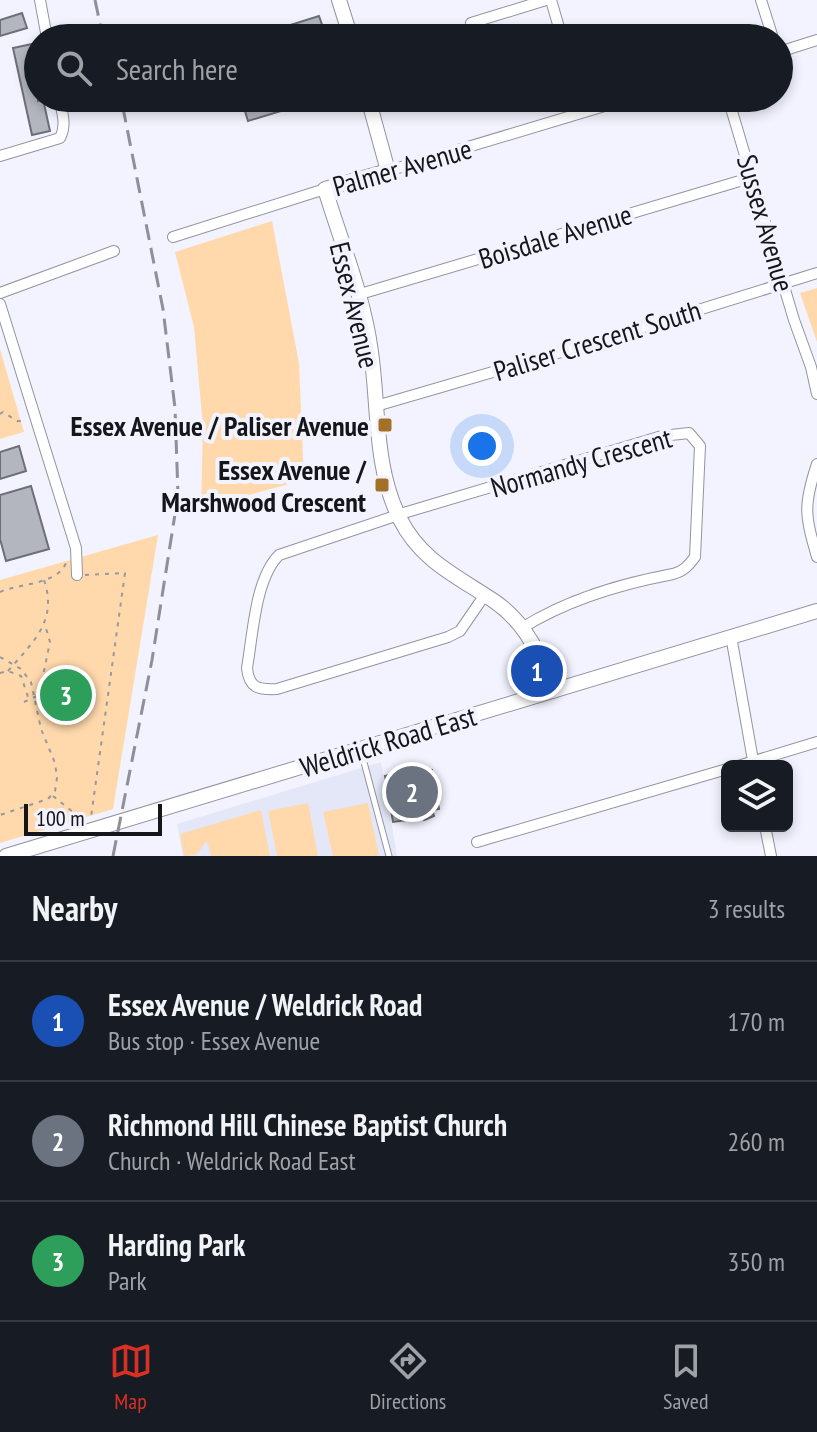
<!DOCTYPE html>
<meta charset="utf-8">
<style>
:root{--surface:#171b24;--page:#242831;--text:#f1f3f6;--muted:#9ea1a6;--line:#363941;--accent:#d93025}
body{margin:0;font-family:"PT Sans Narrow",sans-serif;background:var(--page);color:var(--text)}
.controls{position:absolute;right:24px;bottom:24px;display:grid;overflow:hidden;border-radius:12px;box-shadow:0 4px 12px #0003}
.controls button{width:72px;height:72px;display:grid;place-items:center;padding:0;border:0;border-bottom:2px solid var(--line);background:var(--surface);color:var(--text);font:40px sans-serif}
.scale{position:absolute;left:24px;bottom:20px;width:138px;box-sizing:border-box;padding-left:8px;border:4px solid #151619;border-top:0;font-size:22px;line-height:28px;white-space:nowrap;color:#151619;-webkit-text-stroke:6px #f2f3fe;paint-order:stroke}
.you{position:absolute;left:482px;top:446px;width:28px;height:28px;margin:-20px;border:6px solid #fff;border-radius:50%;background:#1a73e8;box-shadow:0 0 0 12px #1a73e833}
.badge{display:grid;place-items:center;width:52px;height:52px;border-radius:50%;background:var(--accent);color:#fff;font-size:26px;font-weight:700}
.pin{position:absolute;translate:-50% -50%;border:4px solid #fff;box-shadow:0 2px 8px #0006}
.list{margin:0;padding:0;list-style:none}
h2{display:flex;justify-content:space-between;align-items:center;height:104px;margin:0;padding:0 32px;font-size:34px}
h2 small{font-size:26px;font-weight:400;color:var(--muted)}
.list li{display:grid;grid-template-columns:52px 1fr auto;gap:24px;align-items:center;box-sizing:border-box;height:120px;padding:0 32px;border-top:2px solid var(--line)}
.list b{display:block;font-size:30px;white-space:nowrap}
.list p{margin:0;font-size:26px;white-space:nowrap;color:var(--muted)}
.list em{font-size:26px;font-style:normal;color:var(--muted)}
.icon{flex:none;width:44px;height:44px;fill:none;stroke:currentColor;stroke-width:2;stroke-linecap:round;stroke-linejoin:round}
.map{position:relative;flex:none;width:817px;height:856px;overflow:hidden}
.search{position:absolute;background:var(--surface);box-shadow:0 4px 12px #0003;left:24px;right:24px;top:24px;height:88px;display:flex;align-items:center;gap:20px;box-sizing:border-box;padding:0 28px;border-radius:44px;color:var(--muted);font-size:30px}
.sheet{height:464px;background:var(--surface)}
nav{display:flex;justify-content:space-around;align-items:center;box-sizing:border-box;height:112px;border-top:2px solid var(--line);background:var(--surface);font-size:22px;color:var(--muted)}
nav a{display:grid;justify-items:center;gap:4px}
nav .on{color:var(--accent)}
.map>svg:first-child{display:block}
.built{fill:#e3e7f7}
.green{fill:#ffd9ac}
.building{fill:#b3b5bf;stroke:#6d6f78;stroke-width:2}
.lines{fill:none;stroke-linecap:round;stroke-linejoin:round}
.lane-casing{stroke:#93949e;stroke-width:7}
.street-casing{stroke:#93949e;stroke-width:12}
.secondary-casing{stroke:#93949e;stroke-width:16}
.path{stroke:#9798a0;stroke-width:2;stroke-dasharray:4 6;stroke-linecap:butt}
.lane{stroke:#fff;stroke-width:5}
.street{stroke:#fff;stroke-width:10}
.secondary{stroke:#fff;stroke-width:14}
.rail{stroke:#8e8f97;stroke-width:3;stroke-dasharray:16 8;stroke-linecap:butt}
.poi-dot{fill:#a47028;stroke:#f2f3fe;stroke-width:3}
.labels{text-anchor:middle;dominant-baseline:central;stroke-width:8;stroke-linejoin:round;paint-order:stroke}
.street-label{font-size:28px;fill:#151619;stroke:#f2f3fe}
.poi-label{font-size:28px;font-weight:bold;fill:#151619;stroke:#f2f3fe;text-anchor:end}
</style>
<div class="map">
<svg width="817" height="856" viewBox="0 0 817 856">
<rect width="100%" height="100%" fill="#f2f3fe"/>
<path class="built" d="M381 762 397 856H183L177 824Z"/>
<g class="green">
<path d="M272 221 299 363 304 480 201 508 203 427 194 327 175 252Z"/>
<path d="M817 288V342L800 293Z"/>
<path d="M0 349 24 432 0 439Z"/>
<path d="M158 535 113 809 0 843V580Z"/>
<path d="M308 803 318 856H277L268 811Z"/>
<path d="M368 803 379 856H333L323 812Z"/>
<path d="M261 810 270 856H211L207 841 196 855 184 856 180 834Z"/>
</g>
<g class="building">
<path d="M22 13 27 28 0 36V20Z"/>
<path d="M319 16 326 36 255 38V36Z"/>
<path d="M32 44 38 76V101L43 99 50 131 32 135 13 48Z"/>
<path d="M241 98H317V100L248 121Z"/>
<path d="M19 446 26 471 0 479V452Z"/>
<path d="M31 486 49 549 6 561 0 539V495Z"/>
<path d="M415 769 432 770 439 809 432 810 434 816 424 820 422 818 393 822 385 776Z"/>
</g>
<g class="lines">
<g class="lane-casing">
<path id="lane" d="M361 751 389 856"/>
</g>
<g class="street-casing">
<g id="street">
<path d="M40 0 47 38"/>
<path d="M551 0 562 38"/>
<path d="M761 0 773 38"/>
<path d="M471 23 546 0"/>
<path d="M779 52 817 40"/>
<path d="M580 98 583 112"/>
<path d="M728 98 794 320 811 367 817 394"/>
<path d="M0 156 60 138C67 125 62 112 59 98"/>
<path d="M388 171 631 98"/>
<path d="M173 237 325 189"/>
<path d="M0 293 114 251"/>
<path d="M357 295 753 177"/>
<path d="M0 304 76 548 77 575"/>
<path d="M376 406 589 344 817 273"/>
<path d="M817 464C803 506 805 515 817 557"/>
<path d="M484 596 460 631 448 637 277 689C258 690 249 688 247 668 253 634 255 579 279 555L407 512 662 436 689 433 700 446 695 557C688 566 684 571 673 574 620 584 568 599 522 628"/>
<path d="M731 636 754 766"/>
<path d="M738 766 817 742"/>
<path d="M765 826 771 856"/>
<path d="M477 842 727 769"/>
</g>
</g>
<g class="secondary-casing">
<g id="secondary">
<path d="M339 0 351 38"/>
<path d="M368 98 388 171 325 189C341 242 364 297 371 352 379 408 374 468 400 519 421 561 457 576 494 601 525 622 542 656 552 691"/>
<path d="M6 856 817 611"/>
</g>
</g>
<g class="path">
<path d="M0 414 3 412 17 421H24"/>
<path d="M85 575 125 573 91 817"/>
<path d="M0 592C20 583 57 585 66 563"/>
<path d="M0 657 21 669 31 682 41 729 55 763 57 778 55 791 48 799 0 815"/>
<path d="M8 671C33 642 58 621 44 580"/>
<path d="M0 673 8 671 21 676 29 700"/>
<path d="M24 702 39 695 50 642 45 625"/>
<path d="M53 796 83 820"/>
</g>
<use href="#lane" class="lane"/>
<use href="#street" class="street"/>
<use href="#secondary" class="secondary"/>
<g class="rail">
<path d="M95 0 103 38"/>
<path d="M113 856 152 660 178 495 175 408 163 309 121 98"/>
</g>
</g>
<g class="poi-dot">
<rect x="377" y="417" width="16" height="16" rx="4"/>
<rect x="374" y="477" width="16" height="16" rx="4"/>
</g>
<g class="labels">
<g class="street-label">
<text transform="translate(402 167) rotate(-16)">Palmer Avenue</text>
<text transform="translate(766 223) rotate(74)">Sussex Avenue</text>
<text transform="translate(555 236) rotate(-17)">Boisdale Avenue</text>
<text transform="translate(355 305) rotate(76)">Essex Avenue</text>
<text transform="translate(597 340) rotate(-17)">Paliser Crescent South</text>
<text transform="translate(581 462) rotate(-16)">Normandy Crescent</text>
<text transform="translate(388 741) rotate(-17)">Weldrick Road East</text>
</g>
<g class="poi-label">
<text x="369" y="425">Essex Avenue / Paliser Avenue</text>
<text x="366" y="469">Essex Avenue /<tspan x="366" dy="32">Marshwood Crescent</tspan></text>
</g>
</g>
</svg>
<div class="controls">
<button><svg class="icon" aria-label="layers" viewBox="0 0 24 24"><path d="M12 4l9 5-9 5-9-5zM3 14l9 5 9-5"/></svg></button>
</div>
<div class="scale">100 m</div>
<div class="you"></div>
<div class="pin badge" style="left:537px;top:671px;background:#1a4fb4">1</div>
<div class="pin badge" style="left:412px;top:792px;background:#6b7280">2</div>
<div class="pin badge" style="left:66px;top:695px;background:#2e9e5b">3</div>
<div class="search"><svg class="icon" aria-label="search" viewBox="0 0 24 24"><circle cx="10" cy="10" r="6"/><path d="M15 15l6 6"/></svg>Search here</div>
</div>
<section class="sheet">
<h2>Nearby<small>3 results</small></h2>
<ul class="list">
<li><span class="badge" style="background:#1a4fb4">1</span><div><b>Essex Avenue / Weldrick Road</b><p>Bus stop · Essex Avenue</p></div><em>170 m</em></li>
<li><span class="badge" style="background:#6b7280">2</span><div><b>Richmond Hill Chinese Baptist Church</b><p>Church · Weldrick Road East</p></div><em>260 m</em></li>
<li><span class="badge" style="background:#2e9e5b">3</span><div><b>Harding Park</b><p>Park</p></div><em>350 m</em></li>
</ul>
</section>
<nav>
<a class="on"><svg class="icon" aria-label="map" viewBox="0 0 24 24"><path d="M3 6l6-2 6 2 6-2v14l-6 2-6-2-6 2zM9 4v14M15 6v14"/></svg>Map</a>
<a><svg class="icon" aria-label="directions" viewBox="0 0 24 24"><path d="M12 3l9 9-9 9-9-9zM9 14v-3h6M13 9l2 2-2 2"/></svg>Directions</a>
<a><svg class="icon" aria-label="saved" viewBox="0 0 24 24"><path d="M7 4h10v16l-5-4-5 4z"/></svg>Saved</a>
</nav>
